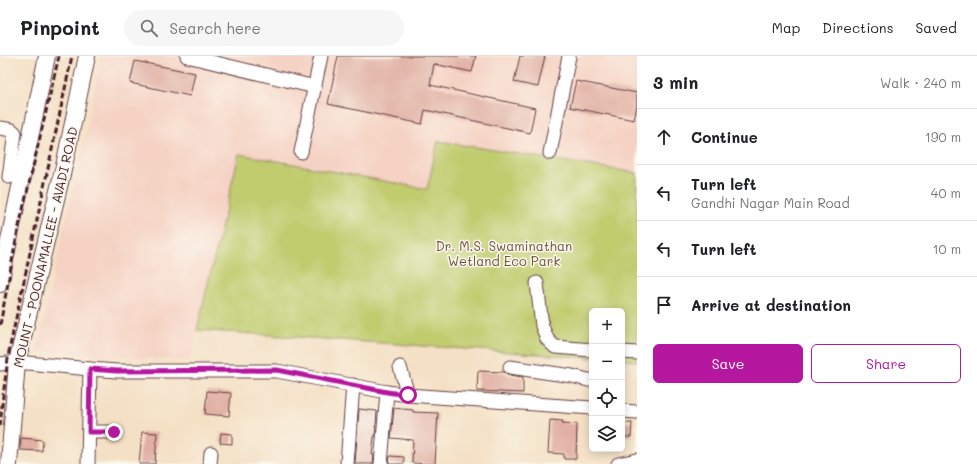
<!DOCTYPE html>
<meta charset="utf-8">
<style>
:root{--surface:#fff;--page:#f6f6f6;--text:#202124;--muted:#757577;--line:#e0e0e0;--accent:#b5179e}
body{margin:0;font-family:Mali,sans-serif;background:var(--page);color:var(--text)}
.controls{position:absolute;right:12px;bottom:12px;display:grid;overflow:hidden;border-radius:6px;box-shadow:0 2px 10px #0003}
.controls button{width:36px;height:36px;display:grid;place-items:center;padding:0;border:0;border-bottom:1px solid var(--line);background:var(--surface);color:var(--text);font:20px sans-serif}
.stop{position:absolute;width:12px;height:12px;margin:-9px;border:3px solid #b5179e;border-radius:50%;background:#fff}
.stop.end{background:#b5179e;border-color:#fff;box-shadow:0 1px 4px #0008}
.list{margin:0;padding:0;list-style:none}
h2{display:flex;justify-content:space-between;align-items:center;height:52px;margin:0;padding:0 16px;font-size:17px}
h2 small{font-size:13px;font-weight:400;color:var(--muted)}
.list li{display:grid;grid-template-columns:26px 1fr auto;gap:12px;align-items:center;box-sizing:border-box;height:56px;padding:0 16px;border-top:1px solid var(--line)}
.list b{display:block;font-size:15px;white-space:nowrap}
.list p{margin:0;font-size:13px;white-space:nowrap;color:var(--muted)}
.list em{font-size:13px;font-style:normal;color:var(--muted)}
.actions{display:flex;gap:8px;padding:12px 16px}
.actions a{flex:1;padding:9px 0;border:1px solid var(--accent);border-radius:6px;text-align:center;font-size:14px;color:var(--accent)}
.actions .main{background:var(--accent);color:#fff}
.icon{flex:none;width:22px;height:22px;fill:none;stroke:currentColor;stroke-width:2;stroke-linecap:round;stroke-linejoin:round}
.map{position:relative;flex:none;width:637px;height:408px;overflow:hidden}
header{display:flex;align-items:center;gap:24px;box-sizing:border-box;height:56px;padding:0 20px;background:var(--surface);border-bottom:1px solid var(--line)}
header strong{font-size:19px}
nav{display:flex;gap:22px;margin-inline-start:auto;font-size:14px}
.search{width:280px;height:36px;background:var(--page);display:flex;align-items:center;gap:10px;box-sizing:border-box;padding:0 14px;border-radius:22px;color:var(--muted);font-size:15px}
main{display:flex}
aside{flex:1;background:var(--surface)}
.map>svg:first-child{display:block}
.built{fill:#f5d2c3}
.green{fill:#c0cc6e;stroke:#85764c}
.building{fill:#e1afa3}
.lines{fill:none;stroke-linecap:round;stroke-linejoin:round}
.minor-casing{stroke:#643c42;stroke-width:15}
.major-casing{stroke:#643c42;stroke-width:18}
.minor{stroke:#fff;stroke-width:13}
.major{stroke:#fff;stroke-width:16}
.rail{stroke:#4a1f2b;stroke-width:3;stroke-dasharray:6 3;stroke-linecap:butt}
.route{stroke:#b5179e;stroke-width:5}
.labels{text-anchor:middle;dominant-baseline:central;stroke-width:3;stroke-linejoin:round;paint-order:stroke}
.park-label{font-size:13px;fill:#6d533f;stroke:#fbf7ec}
.street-label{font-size:13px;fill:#4a1f2b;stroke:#fbf7ec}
</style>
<header>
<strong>Pinpoint</strong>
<div class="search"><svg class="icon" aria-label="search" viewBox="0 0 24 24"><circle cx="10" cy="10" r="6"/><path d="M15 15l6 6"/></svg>Search here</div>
<nav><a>Map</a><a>Directions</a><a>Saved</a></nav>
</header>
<main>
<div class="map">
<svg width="637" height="408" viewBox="0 0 637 408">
<rect width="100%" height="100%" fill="#fbf7ec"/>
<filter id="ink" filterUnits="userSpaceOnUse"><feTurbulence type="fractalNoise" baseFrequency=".025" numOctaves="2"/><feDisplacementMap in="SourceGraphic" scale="8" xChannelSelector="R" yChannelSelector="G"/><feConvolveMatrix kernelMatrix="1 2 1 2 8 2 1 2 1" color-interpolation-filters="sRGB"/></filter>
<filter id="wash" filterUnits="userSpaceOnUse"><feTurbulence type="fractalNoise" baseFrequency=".012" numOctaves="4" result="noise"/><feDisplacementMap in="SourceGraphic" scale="16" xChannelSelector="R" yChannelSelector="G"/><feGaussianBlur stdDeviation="0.9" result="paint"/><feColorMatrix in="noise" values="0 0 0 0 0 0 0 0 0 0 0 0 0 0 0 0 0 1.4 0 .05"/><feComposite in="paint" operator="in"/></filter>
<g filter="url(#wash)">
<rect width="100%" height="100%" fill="#f4e0c4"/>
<path class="built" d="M102 0H637V117L439 85 427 133 239 98 190 305 37 295Z"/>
<path class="green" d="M438 85 637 117V305L622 304V255H592V302L197 274 239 98 427 133Z"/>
<g id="blocks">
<g class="building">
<path d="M338 0H476L472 16 434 8 430 29 535 52 530 77 425 54 422 68 328 48Z"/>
<path d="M520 0H545L538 31 514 26Z"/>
<path d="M135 5 195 17 190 40 130 27Z"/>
<path d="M576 25 637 37V50L634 64 570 51Z"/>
<path d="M478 315 504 316 509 319 523 321V337L477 335Z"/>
<path d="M207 335 231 337 229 360 205 358Z"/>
<path d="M394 352 413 354V356L438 357 435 408 412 407 413 384 391 382Z"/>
<path d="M359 353 377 355 375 381H374L372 399H374L373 408H355Z"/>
<path d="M550 364 563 365 562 367 577 368 576 403H564V398L548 397Z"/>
<path d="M623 367H632L631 381H622Z"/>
<path d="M142 376 157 377 155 408H139Z"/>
<path d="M221 377 232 378V388L220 387Z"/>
<path d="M21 382 43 384 42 395 20 394Z"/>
<path d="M390 400 404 401V408H389Z"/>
</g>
</g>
</g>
<g filter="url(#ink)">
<use href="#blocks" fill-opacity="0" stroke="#643c42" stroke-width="1"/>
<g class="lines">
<g class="minor-casing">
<g id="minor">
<path d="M187 0 315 31"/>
<path d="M0 72 12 74 15 77 9 121"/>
<path d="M301 96 321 0"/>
<path d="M550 97 569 0"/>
<path d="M537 227 542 270 547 283 555 291 592 294"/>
<path d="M622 296 637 297"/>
<path d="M0 308 17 306 90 313 117 315H277L387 336 408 339 592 352"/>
<path d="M400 311 408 339"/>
<path d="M510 311 572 320 588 324H592"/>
<path d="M622 355 637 356"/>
<path d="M89 376H114"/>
<path d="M88 408 90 313"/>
<path d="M210 408 211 397"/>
<path d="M347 408 353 329"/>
<path d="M381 408 387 336"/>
<path d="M618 408 637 404"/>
</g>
</g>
<g class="major-casing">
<g id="major">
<path d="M0 228 47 0"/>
<path d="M9 408 17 306 64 110 87 0"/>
</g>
</g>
<use href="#minor" class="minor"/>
<use href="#major" class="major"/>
<g class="rail">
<path d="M0 269 17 179 59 0"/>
<path d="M0 370 3 340 9 295 72 0"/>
</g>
</g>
</g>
<g class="lines" filter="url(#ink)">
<path class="route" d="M114 376H89L90 313 117 315 277 314 387 336 408 339"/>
</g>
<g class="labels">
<g class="park-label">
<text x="504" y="189">Dr. M.S. Swaminathan<tspan x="504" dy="15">Wetland Eco Park</tspan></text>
</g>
<g class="street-label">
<text transform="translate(45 191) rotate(-77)">MOUNT - POONAMALLEE - AVADI ROAD</text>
</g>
</g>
</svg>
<div class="controls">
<button>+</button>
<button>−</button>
<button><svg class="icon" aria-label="locate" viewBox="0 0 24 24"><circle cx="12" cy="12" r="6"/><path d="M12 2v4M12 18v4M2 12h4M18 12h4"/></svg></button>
<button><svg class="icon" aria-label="layers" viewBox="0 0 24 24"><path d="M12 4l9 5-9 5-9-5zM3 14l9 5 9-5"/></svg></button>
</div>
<div class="stop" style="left:408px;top:339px"></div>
<div class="stop end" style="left:114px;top:376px"></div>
</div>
<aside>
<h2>3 min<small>Walk · 240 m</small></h2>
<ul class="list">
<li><svg class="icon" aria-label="ahead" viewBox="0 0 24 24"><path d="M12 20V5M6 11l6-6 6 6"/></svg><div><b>Continue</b></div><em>190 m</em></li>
<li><svg class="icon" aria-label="left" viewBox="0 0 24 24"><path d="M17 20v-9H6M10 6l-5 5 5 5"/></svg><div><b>Turn left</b><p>Gandhi Nagar Main Road</p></div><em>40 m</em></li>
<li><svg class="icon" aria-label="left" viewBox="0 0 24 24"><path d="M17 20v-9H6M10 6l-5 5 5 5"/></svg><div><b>Turn left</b></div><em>10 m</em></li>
<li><svg class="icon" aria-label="arrive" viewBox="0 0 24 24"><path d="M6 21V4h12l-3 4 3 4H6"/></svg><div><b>Arrive at destination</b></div></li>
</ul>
<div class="actions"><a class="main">Save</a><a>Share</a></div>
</aside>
</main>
